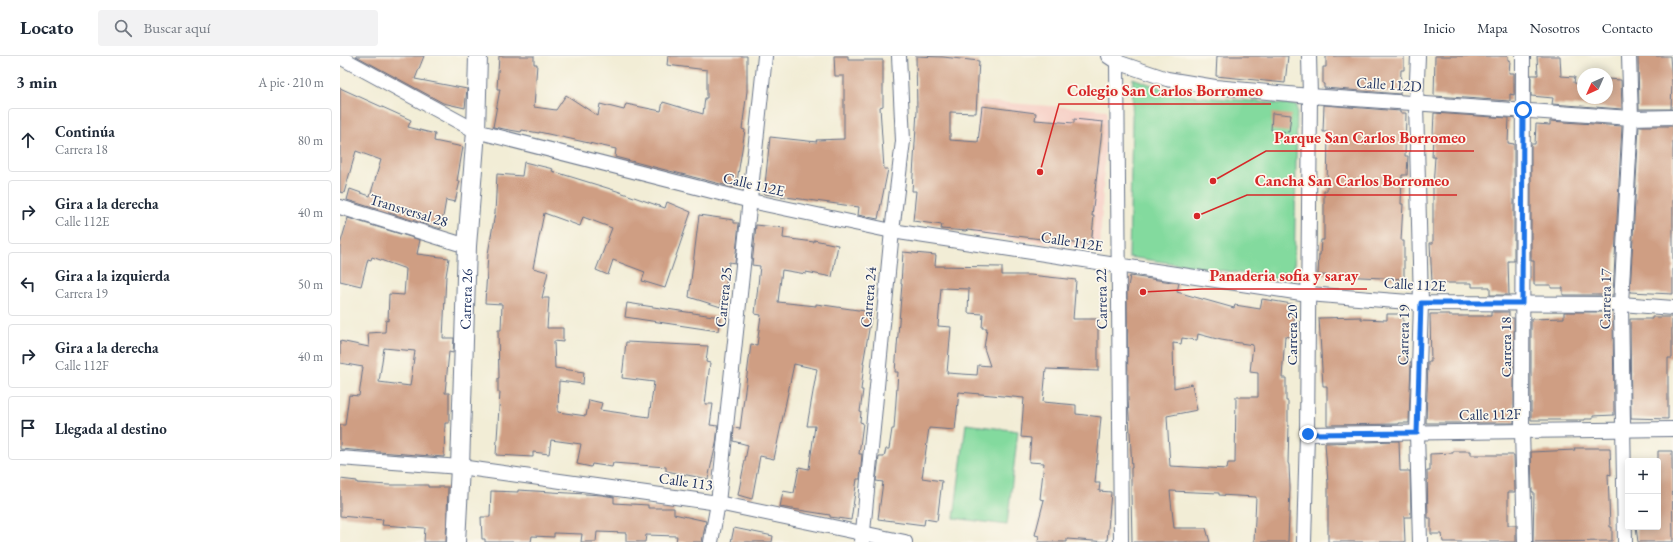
<!DOCTYPE html>
<html lang="es">
<meta charset="utf-8">
<style>
:root{--surface:#fff;--page:#f2f2f3;--text:#1f2937;--muted:#747a83;--line:#e0e1e3}
body{margin:0;font-family:"EB Garamond",serif;background:var(--page);color:var(--text)}
.controls{position:absolute;right:12px;bottom:12px;display:grid;overflow:hidden;border-radius:4px;box-shadow:0 2px 10px #0003}
.controls button{width:36px;height:36px;display:grid;place-items:center;padding:0;border:0;border-bottom:1px solid var(--line);background:var(--surface);color:var(--text);font:20px sans-serif}
.compass{position:absolute;left:1237px;top:12px;width:36px;height:36px;border-radius:50%;background:var(--surface);box-shadow:0 2px 10px #0003;rotate:225deg}
.stop{position:absolute;width:12px;height:12px;margin:-9px;border:3px solid #1a73e8;border-radius:50%;background:#fff}
.stop.end{background:#1a73e8;border-color:#fff;box-shadow:0 1px 4px #0008}
.list{margin:0;padding:0;list-style:none}
h2{display:flex;justify-content:space-between;align-items:center;height:52px;margin:0;padding:0 16px;font-size:17px}
h2 small{font-size:13px;font-weight:400;color:var(--muted)}
.list li{display:grid;grid-template-columns:26px 1fr auto;gap:12px;align-items:center;box-sizing:border-box;height:64px;margin:0 8px 8px;padding:0 8px;border:1px solid var(--line);border-radius:4px}
.list b{display:block;font-size:15px;white-space:nowrap}
.list p{margin:0;font-size:13px;white-space:nowrap;color:var(--muted)}
.list em{font-size:13px;font-style:normal;color:var(--muted)}
.icon{flex:none;width:22px;height:22px;fill:none;stroke:currentColor;stroke-width:2;stroke-linecap:round;stroke-linejoin:round}
.map{position:relative;flex:none;width:1333px;height:486px;overflow:hidden}
header{display:flex;align-items:center;gap:24px;box-sizing:border-box;height:56px;padding:0 20px;background:var(--surface);border-bottom:1px solid var(--line)}
header strong{font-size:19px}
nav{display:flex;gap:22px;margin-inline-start:auto;font-size:14px}
.search{width:280px;height:36px;background:var(--page);display:flex;align-items:center;gap:10px;box-sizing:border-box;padding:0 14px;border-radius:4px;color:var(--muted);font-size:15px}
main{display:flex}
aside{flex:1;background:var(--surface)}
.map>svg:first-child{display:block}
.built{fill:#f7d1c7}
.green{fill:#83da9e;stroke:#4f847e}
.building{fill:#cf9e83;fill-rule:evenodd}
.lines{fill:none;stroke-linecap:round;stroke-linejoin:round}
.minor-casing{stroke:#667288;stroke-width:16}
.tertiary-casing{stroke:#667288;stroke-width:20}
.minor{stroke:#fff;stroke-width:14}
.tertiary{stroke:#fff;stroke-width:18}
.route{stroke:#1a73e8;stroke-width:5}
.labels{text-anchor:middle;dominant-baseline:central;stroke-width:3.5;stroke-linejoin:round;paint-order:stroke}
.street-label{font-size:15px;fill:#1b2f5e;stroke:#fbf7ec}
.leader{fill:none;stroke:#d62828;stroke-width:1.5}
.callout-dot{fill:#d62828;stroke:#fbf7ec;stroke-width:1.5}
.callout-label{font-size:16px;text-anchor:middle;font-weight:bold;fill:#d62828;stroke:#fbf7ec;stroke-width:3.5;stroke-linejoin:round;paint-order:stroke}
</style>
<header>
<strong>Locato</strong>
<div class="search"><svg class="icon" aria-label="search" viewBox="0 0 24 24"><circle cx="10" cy="10" r="6"/><path d="M15 15l6 6"/></svg>Buscar aquí</div>
<nav><a>Inicio</a><a>Mapa</a><a>Nosotros</a><a>Contacto</a></nav>
</header>
<main>
<aside>
<h2>3 min<small>A pie · 210 m</small></h2>
<ul class="list">
<li><svg class="icon" aria-label="ahead" viewBox="0 0 24 24"><path d="M12 20V5M6 11l6-6 6 6"/></svg><div><b>Continúa</b><p>Carrera 18</p></div><em>80 m</em></li>
<li><svg class="icon" aria-label="right" viewBox="0 0 24 24"><path d="M7 20v-9h11M14 6l5 5-5 5"/></svg><div><b>Gira a la derecha</b><p>Calle 112E</p></div><em>40 m</em></li>
<li><svg class="icon" aria-label="left" viewBox="0 0 24 24"><path d="M17 20v-9H6M10 6l-5 5 5 5"/></svg><div><b>Gira a la izquierda</b><p>Carrera 19</p></div><em>50 m</em></li>
<li><svg class="icon" aria-label="right" viewBox="0 0 24 24"><path d="M7 20v-9h11M14 6l5 5-5 5"/></svg><div><b>Gira a la derecha</b><p>Calle 112F</p></div><em>40 m</em></li>
<li><svg class="icon" aria-label="arrive" viewBox="0 0 24 24"><path d="M6 21V4h12l-3 4 3 4H6"/></svg><div><b>Llegada al destino</b></div></li>
</ul>
</aside>
<div class="map">
<svg width="1333" height="486" viewBox="0 0 1333 486">
<rect width="100%" height="100%" fill="#fbf7ec"/>
<filter id="ink" filterUnits="userSpaceOnUse"><feTurbulence type="fractalNoise" baseFrequency=".025" numOctaves="2"/><feDisplacementMap in="SourceGraphic" scale="8" xChannelSelector="R" yChannelSelector="G"/><feConvolveMatrix kernelMatrix="1 2 1 2 8 2 1 2 1" color-interpolation-filters="sRGB"/></filter>
<filter id="wash" filterUnits="userSpaceOnUse"><feTurbulence type="fractalNoise" baseFrequency=".012" numOctaves="4" result="noise"/><feDisplacementMap in="SourceGraphic" scale="16" xChannelSelector="R" yChannelSelector="G"/><feGaussianBlur stdDeviation="0.9" result="paint"/><feColorMatrix in="noise" values="0 0 0 0 0 0 0 0 0 0 0 0 0 0 0 0 0 1.4 0 .05"/><feComposite in="paint" operator="in"/></filter>
<g filter="url(#wash)">
<rect width="100%" height="100%" fill="#f2edd6"/>
<path class="built" d="M639 45 767 54 760 194 633 178Z"/>
<g class="green">
<path d="M793 22 839 39 957 49 954 225 789 201Z"/>
<path d="M626 368 678 375 667 469 614 462Z"/>
</g>
<g id="blocks">
<g class="building">
<path d="M16 0H84L75 23 127 33 125 52 103 47Z"/>
<path d="M159 0H194V8H197L194 51 216 54 226 39 258 60 260 48 284 54 286 48 321 55 323 46 363 58 365 42H367V14L327 9 328 0H407V35L402 73 405 74 396 132 275 101 276 93 199 76V77L182 74 181 76 153 71 160 33H157Z"/>
<path d="M494 0H508V4H543V50L540 51 544 113H548L538 163 518 159 519 151 424 138 430 81 477 86 476 84 504 83V20H495Z"/>
<path d="M576 0 603 1 639 5 636 57 610 56V84L638 86 642 50 696 57 695 64 734 67V63L763 66 752 160H754L751 189 627 174 626 175 601 173 602 169 573 165 576 135H572L577 55Z"/>
<path d="M877 0H948L945 27 876 20Z"/>
<path d="M986 0H1064V14H1061L1060 38 984 32V28H983V11H986Z"/>
<path d="M1095 0H1168V4L1170 5 1169 17H1174V39L1170 38V45L1095 40 1094 39Z"/>
<path d="M1197 0H1220L1221 20 1235 21 1234 27 1243 28V42H1267V23L1281 24 1282 53 1212 48 1213 42 1191 40V19H1198Z"/>
<path d="M1298 0H1330L1332 27 1331 53H1299Z"/>
<path d="M0 32 71 64 68 71 95 78 94 85 123 91 117 125H120L115 146 106 144 101 173 7 144 10 133 30 140 41 104 16 95 4 137 0 136Z"/>
<path d="M984 49 1060 55V57H1066L1065 100H1068L1067 119H1062L1061 148H1063L1061 185H1064V223L978 219 979 199H980L981 184H984V135H987L988 76H983Z"/>
<path d="M932 57 951 59 949 76 931 74Z"/>
<path d="M1094 57 1169 62 1168 87 1174 88V205H1168L1169 239H1150V231H1132V227H1092L1090 187H1093V130L1095 101H1092Z"/>
<path d="M1210 65 1282 70 1273 239H1223V232H1211V229H1194V205H1191V88H1195L1196 68 1210 69Z"/>
<path d="M1299 70H1333V238L1290 236Z"/>
<path d="M184 106 213 113 212 115 277 135 325 152 327 146 351 156 325 232 302 225 305 216 273 204 268 219 256 214 272 172 243 161 240 170 204 157 193 212 208 216 202 242H209L207 272H223V286L214 285 215 312 244 316 243 328 219 325 218 356 246 360 249 344 262 347 260 354 309 361 314 326 282 322 286 286 368 290 366 306 370 307 365 348H373L370 369 378 370 376 388 368 423 326 415V411L273 407 272 411 252 408 251 411 237 408 241 388 211 384 209 398 193 396V401L156 399 160 336H158V322H159L158 274H161L162 248 145 247 148 198 155 157 157 118 182 120Z"/>
<path d="M359 159 394 164V167H399L395 207 389 206 385 236H382L381 251 349 241Z"/>
<path d="M8 162 80 184 77 198 109 202 106 220 103 282H114L113 297 109 296 105 337H109V367H105L104 401 0 393V369H5L9 339 19 340 23 311 0 307V285L29 291 28 277 45 276 46 264 48 265 49 238 64 239 66 213 32 201 31 204 28 203 21 230 0 225V189ZM44 292 75 295 70 330 39 326Z"/>
<path d="M416 169 444 172 443 182 474 186V184L498 189 492 221 466 216V218L442 214 438 246 476 250V248L532 256 523 308H524L521 334H523L520 356H521L520 366 523 367 519 398H522L520 423H517L511 464 490 461V459L440 451 443 435 454 437 459 411 469 413 475 370H467L477 313 454 308 434 403 420 400 412 443 398 439 408 389 393 385 394 372 400 373 411 288 417 289 421 259 415 258 420 210 412 209Z"/>
<path d="M563 196 596 199 595 210 662 211V219H690L736 224 733 263H758V315L706 313 703 346 736 349V358L761 361 755 427H760L759 435 771 436 767 486 727 483V486H698L699 480 695 479 704 444 700 443 704 407 689 406 691 382 681 381 684 342 619 336 615 374 589 372 582 422 602 425 597 465 585 463 584 469 538 463 543 426 536 425 539 401H544L546 393H549L552 373H554L558 316H555L562 228H561ZM601 232 629 233 628 257 643 258 642 272H647L644 292 650 310 638 309 637 319 607 317 611 271 598 270Z"/>
<path d="M790 220 839 227 837 236 894 252 895 249 920 253 922 243 952 248 950 259H955L952 282 945 280 942 322H946V345H948V369H949L948 407 949 409 950 432 948 486H914L916 441 879 439V437L830 435 834 472H866L870 486H792L791 438V412H792L788 343 787 236ZM858 278 881 284 913 289 910 316 918 317V341H896L895 407H888L887 413 830 410 827 360 857 354 852 328 834 332 833 287 841 288 842 282 857 284Z"/>
<path d="M287 247 380 261 378 275 285 261Z"/>
<path d="M1151 256H1169V262H1174V367H1086L1088 306H1091L1090 258H1109V260H1151Z"/>
<path d="M1224 256H1273L1274 359 1253 360V363H1245V364H1191V263L1224 262Z"/>
<path d="M1047 258H1063V296H1065V306H1071L1069 367H1059V368L987 369V330H983L979 262 1021 261V263L1047 264Z"/>
<path d="M1312 261H1332V302H1328V363L1291 362 1290 263H1312Z"/>
<path d="M1059 385 1060 415H1070L1071 461H1064L1065 486H988V427L985 387Z"/>
<path d="M1234 392H1270L1271 419 1268 418 1270 471H1272V485L1193 486 1194 436H1192L1191 396 1235 394Z"/>
<path d="M1113 395H1131V399H1174L1175 436H1168V469H1176V486H1103L1102 478H1091V462H1088L1087 415H1090V398L1113 397Z"/>
<path d="M1318 395H1332L1333 486H1298L1296 471H1318Z"/>
<path d="M0 423 17 425V427L48 429H88V431H108L106 486H84L85 472 42 469 43 464 0 460Z"/>
<path d="M178 434 262 439 274 441V447L308 449V452H334V458L366 465 362 486H336L337 480 306 479 305 486H286V477L257 476 256 486H241L242 478 214 477V481L192 480 191 486H145V483H142L141 461H150L151 435 178 436Z"/>
<path d="M394 472 433 480 432 486H391Z"/>
</g>
</g>
</g>
<g filter="url(#ink)">
<use href="#blocks" fill-opacity="0" stroke="#667288" stroke-width="1"/>
<g class="lines">
<g class="minor-casing">
<g id="minor">
<path d="M768 0 777 6 827 23 875 31 970 40 1291 62 1333 61"/>
<path d="M775 0 777 6 781 486"/>
<path d="M1078 0 1076 47 1081 247 1077 377 1080 486"/>
<path d="M1183 0 1182 375 1185 486"/>
<path d="M0 1 136 75 411 145 552 175 968 238 1081 247 1281 248 1333 252"/>
<path d="M0 151 127 190"/>
<path d="M967 378 1333 373"/>
<path d="M0 402 120 411 378 447 565 486"/>
<path d="M371 486 378 447 425 0"/>
<path d="M522 486 552 175 563 85 559 0"/>
<path d="M964 486 967 378 970 40 969 0"/>
<path d="M1285 486 1281 248 1291 62 1289 0"/>
</g>
</g>
<g class="tertiary-casing">
<g id="tertiary">
<path id="s1" d="M116 486 120 411 127 190 136 75 138 0"/>
</g>
</g>
<use href="#minor" class="minor"/>
<use href="#tertiary" class="tertiary"/>
</g>
</g>
<g class="lines" filter="url(#ink)">
<path class="route" d="M968 378 1077 377 1081 247H1182L1183 54"/>
</g>
<g class="labels">
<g class="street-label">
<text transform="translate(1049 28) rotate(4)">Calle 112D</text>
<text transform="translate(414 128) rotate(13)">Calle 112E</text>
<text transform="translate(69 154) rotate(17)">Transversal 28</text>
<text transform="translate(732 185) rotate(9)">Calle 112E</text>
<text transform="translate(1075 228) rotate(3)">Calle 112E</text>
<text transform="translate(383 241) rotate(-84)">Carrera 25</text>
<text transform="translate(528 241) rotate(-85)">Carrera 24</text>
<text stroke="none"><textPath href="#s1" startOffset="243">Carrera 26</textPath></text>
<text transform="translate(761 243) rotate(-91)">Carrera 22</text>
<text transform="translate(1265 243) rotate(-89)">Carrera 17</text>
<text transform="translate(951 279) rotate(-90)">Carrera 20</text>
<text transform="translate(1063 279) rotate(-89)">Carrera 19</text>
<text transform="translate(1165 291) rotate(-90)">Carrera 18</text>
<text transform="translate(1150 358) rotate(-1)">Calle 112F</text>
<text transform="translate(346 425) rotate(8)">Calle 113</text>
</g>
</g>
<path class="leader" d="M700 116L719 48H931M873 125L926 95H1134M857 160L907 139H1117M803 236L862 233H1027"/>
<g class="callout-dot">
<circle cx="700" cy="116" r="4"/>
<circle cx="873" cy="125" r="4"/>
<circle cx="857" cy="160" r="4"/>
<circle cx="803" cy="236" r="4"/>
</g>
<g class="callout-label">
<text x="825" y="40">Colegio San Carlos Borromeo</text>
<text x="1030" y="87">Parque San Carlos Borromeo</text>
<text x="1012" y="130">Cancha San Carlos Borromeo</text>
<text x="944" y="225">Panaderia sofia y saray</text>
</g>
</svg>
<div class="controls">
<button>+</button>
<button>−</button>
</div>
<svg class="compass" viewBox="-18 -18 36 36"><path d="M0-13l5 13h-10z" fill="#e53935"/><path d="M0 13l5-13h-10z" fill="#747a83"/></svg>
<div class="stop" style="left:1183px;top:54px"></div>
<div class="stop end" style="left:968px;top:378px"></div>
</div>
</main>
